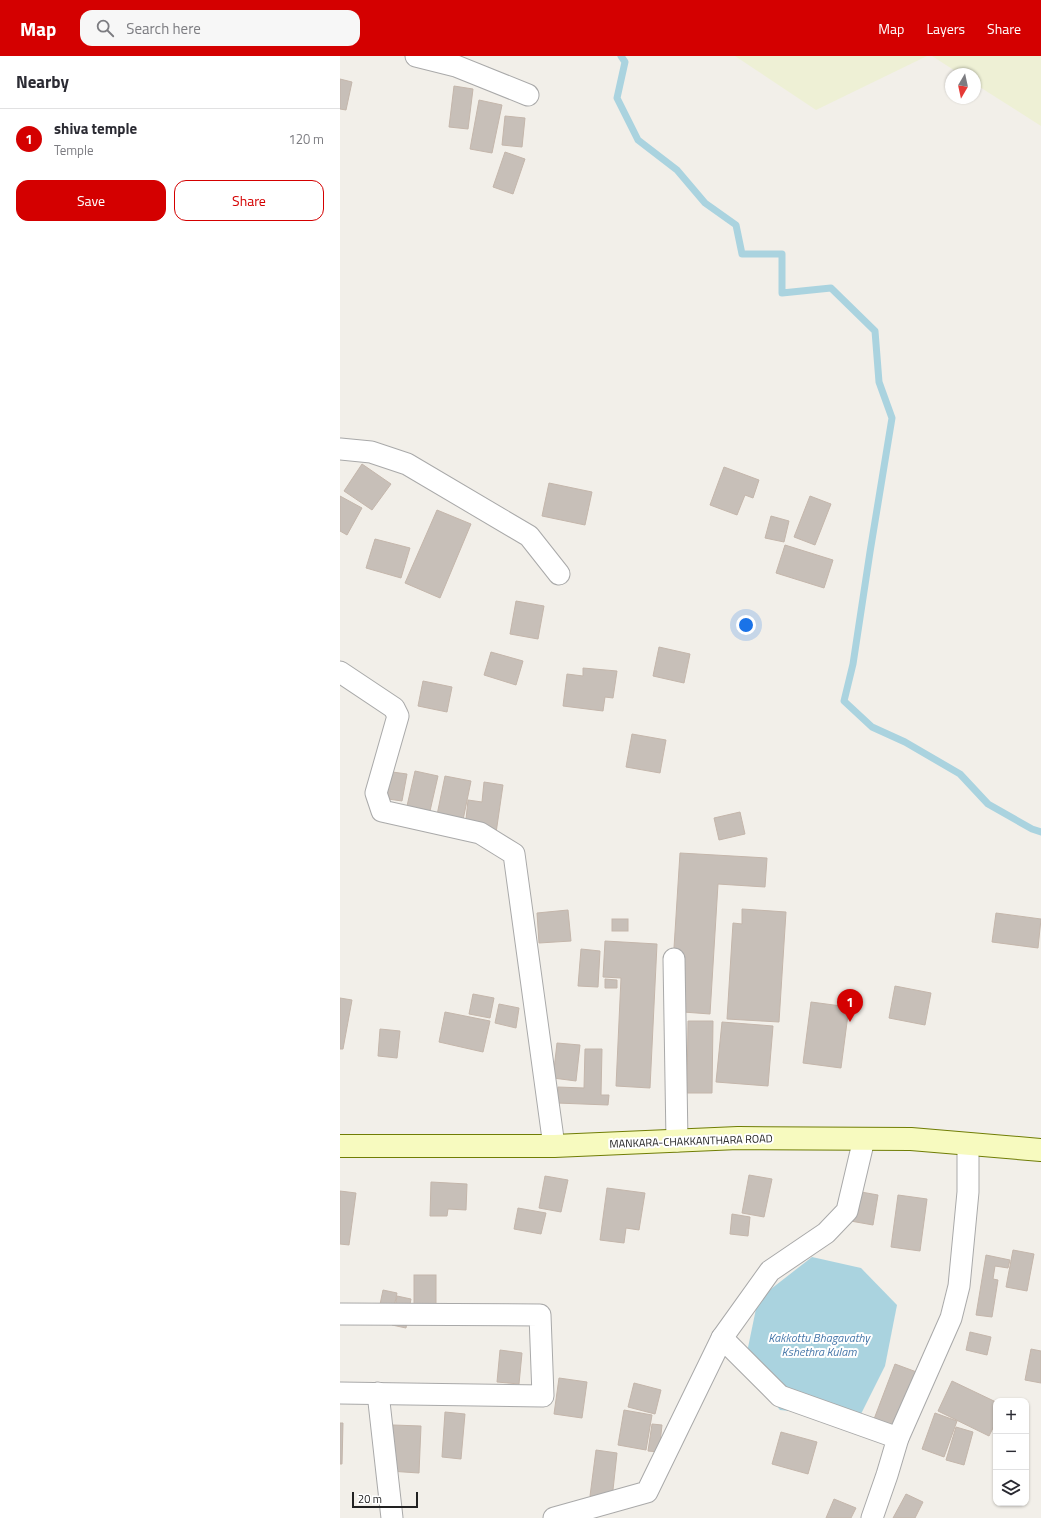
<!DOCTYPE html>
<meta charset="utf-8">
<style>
:root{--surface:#fff;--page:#f7f7f7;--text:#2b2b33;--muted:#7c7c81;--line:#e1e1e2;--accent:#d40000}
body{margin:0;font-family:"Titillium Web",sans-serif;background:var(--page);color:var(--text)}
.controls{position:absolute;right:12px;bottom:12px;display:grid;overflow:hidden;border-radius:8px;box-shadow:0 1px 3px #0004}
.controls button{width:36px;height:36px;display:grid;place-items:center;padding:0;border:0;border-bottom:1px solid var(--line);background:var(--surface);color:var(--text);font:20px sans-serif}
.compass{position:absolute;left:605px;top:12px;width:36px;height:36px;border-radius:50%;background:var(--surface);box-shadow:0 1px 3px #0004;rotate:189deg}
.scale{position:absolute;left:12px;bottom:10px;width:66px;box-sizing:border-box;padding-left:4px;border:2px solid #222;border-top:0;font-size:11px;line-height:14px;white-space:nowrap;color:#222;-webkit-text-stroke:3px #fff;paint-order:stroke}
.you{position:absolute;left:406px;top:569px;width:14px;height:14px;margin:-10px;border:3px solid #fff;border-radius:50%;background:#1a73e8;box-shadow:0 0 0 6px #1a73e833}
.badge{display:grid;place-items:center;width:26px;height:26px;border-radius:50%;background:var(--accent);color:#fff;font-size:13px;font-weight:700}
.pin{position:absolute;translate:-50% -33px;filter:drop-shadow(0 1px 2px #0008)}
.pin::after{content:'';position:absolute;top:21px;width:14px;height:12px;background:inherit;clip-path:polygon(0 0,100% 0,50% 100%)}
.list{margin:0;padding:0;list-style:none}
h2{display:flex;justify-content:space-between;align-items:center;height:52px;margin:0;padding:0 16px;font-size:17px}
h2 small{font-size:13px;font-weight:400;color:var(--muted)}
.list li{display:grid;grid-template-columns:26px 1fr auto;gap:12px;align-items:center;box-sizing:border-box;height:60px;padding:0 16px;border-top:1px solid var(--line)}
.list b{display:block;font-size:15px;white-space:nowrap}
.list p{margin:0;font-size:13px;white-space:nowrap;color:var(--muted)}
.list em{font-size:13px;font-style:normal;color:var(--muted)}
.actions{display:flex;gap:8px;padding:12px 16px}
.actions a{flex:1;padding:9px 0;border:1px solid var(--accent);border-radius:12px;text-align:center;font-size:14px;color:var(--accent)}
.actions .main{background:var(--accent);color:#fff}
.icon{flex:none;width:22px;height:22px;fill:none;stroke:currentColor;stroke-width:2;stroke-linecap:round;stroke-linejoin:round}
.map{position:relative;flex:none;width:701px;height:1462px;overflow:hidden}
header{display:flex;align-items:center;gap:24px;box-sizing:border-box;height:56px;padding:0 20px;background:var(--accent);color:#fff}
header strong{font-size:19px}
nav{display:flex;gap:22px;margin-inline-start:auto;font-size:14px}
.search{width:280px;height:36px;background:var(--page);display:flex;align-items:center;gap:10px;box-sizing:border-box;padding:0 14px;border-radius:12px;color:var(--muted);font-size:15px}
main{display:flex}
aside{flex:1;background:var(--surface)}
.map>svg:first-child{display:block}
.farmland{fill:#eef0d5}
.water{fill:#aad3df}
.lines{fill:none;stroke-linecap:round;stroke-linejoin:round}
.stream{stroke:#aad3df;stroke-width:7}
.building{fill:#c7bfb8;stroke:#c4b6ab}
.minor-casing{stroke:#a9a9a9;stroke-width:23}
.secondary-casing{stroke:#707d05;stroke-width:24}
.minor{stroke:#fff;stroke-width:21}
.secondary{stroke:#f7fabf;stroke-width:22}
.labels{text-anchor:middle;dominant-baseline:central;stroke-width:4;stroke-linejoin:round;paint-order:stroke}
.street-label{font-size:11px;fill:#222;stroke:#fff}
.water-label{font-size:12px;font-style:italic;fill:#4a7aab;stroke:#fff}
</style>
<header>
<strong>Map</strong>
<div class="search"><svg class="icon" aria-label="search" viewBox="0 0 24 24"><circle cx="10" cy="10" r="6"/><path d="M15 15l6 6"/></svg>Search here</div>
<nav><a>Map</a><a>Layers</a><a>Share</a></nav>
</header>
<main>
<aside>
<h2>Nearby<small></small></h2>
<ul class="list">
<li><span class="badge">1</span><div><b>shiva temple</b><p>Temple</p></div><em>120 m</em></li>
</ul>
<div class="actions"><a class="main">Save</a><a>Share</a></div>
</aside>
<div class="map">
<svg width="701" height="1462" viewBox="0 0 701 1462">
<rect width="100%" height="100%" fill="#f2efe9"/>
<g class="farmland">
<path d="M395 0H587L476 54Z"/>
<path d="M592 0H701V70L635 28V18H620Z"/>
</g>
<path class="water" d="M472 1201 521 1212 557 1249 545 1310 519 1362 440 1354 404 1311 418 1243Z"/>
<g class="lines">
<path class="stream" d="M281 0 285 6 277 42 298 84 337 114 365 147 396 169 402 198H442V237L491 232 535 275 539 326 552 362 530 496 513 608 504 645 532 671 565 686 620 718 648 748 692 773 701 776"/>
</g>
<g class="building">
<path d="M0 23 12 26 6 54 0 53Z"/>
<path d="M114 30 133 33 128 73 109 71Z"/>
<path d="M139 44 162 49 152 97 130 93Z"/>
<path d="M165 60 185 62 182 91 162 89Z"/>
<path d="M165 96 185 103 173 138 153 131Z"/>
<path d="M22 408 51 428 32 454 4 435Z"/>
<path d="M384 411 419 424 413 442 405 439 397 459 370 449Z"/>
<path d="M209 427 252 436 245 469 202 460Z"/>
<path d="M0 440 22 452 7 479 0 475Z"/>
<path d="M470 440 491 448 475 489 454 481Z"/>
<path d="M97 454 131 468 100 542 65 527Z"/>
<path d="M431 460 449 465 444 486 425 482Z"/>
<path d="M35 483 70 492 61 522 26 512Z"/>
<path d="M445 489 493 504 484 532 436 517Z"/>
<path d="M176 545 204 550 198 583 170 578Z"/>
<path d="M319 591 350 598 344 627 313 620Z"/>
<path d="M151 596 183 605 176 629 144 619Z"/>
<path d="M243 612 277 615 273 642 265 641 263 655 223 650 227 618 243 620Z"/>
<path d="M83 625 112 631 107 656 78 650Z"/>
<path d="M292 678 326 684 320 717 286 711Z"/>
<path d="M45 715 67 718 62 745 41 742Z"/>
<path d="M75 715 98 720 90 755 67 750Z"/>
<path d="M105 720 131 725 123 764 97 759Z"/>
<path d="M144 726 163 729 156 777 125 773 128 744 142 746Z"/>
<path d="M400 756 405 778 379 784 374 762Z"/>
<path d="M340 797 427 802 425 831 378 828 370 958 330 955Z"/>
<path d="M402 853 446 856 439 966 387 963 393 867 402 868Z"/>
<path d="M228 854 231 885 199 887 197 857Z"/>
<path d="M656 857 701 863 698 892 652 886Z"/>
<rect x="272" y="863" width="16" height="12"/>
<path d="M265 885 317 888 310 1032 276 1030 281 922 263 921Z"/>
<path d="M241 893 260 895 258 931 238 930Z"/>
<path d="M265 923 277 924V932H265Z"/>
<path d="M555 930 591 937 585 969 549 962Z"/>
<path d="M133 938 154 942 150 962 129 958Z"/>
<path d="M0 942 12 944 3 993H0Z"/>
<path d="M471 946 509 951 501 1012 463 1007Z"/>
<path d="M159 948 179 952 176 972 155 967Z"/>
<path d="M105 956 150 965 143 996 99 986Z"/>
<path d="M348 965H373L372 1037H347Z"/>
<path d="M382 966 433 970 428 1030 376 1026Z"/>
<path d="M40 973 60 975 57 1002 38 1000Z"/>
<path d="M217 987 240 989 236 1025 213 1022Z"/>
<path d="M245 993H262L261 1039H269L268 1049 217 1047 218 1031 244 1032Z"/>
<path d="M409 1119 432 1123 424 1161 402 1157Z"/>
<path d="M205 1120 228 1124 221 1156 199 1152Z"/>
<path d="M91 1126 127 1128 126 1154 108 1153 107 1160H90Z"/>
<path d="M267 1132 305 1137 299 1174 286 1172 284 1187 260 1184Z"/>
<path d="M510 1134 538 1139 533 1169 505 1164Z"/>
<path d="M0 1135 16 1137 9 1189 0 1188Z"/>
<path d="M558 1139 587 1143 580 1195 551 1191Z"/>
<path d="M178 1152 206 1157 201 1178 174 1173Z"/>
<path d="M392 1158 410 1161 408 1180 390 1178Z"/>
<path d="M673 1194 694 1198 687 1235 666 1231Z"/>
<path d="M646 1199 670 1204 668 1212 655 1210 653 1223 658 1224 652 1261 636 1259Z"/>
<rect x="74" y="1219" width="22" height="43"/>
<path d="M43 1234 57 1237 51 1266 37 1263Z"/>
<path d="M57 1240 71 1243 66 1272 52 1269Z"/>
<path d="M630 1276 651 1281 647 1299 626 1294Z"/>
<path d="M691 1293 701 1295V1327L685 1324Z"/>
<path d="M160 1294 182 1297 179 1328 157 1326Z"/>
<path d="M555 1308 582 1318 554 1379 531 1371Z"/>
<path d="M219 1322 247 1326 242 1362 214 1358Z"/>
<path d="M612 1325 656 1346V1366L649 1380 598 1355Z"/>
<path d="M294 1327 321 1334 315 1358 288 1351Z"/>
<path d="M284 1354 312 1359 306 1394 278 1389Z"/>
<path d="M105 1356 125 1358 121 1403 102 1401Z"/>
<path d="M595 1357 617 1365 604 1401 582 1393Z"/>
<path d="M0 1367H3L2 1408H0Z"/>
<path d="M312 1368 322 1369 319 1396 308 1395Z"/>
<path d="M53 1369 81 1370 79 1417 49 1415Z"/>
<path d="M616 1371 633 1376 624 1409 606 1404Z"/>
<path d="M441 1376 477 1386 468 1418 432 1408Z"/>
<path d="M256 1394 277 1397 272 1443 250 1440Z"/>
<path d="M566 1438 583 1446 575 1462H553Z"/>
<path d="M494 1443 516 1452 511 1462H486Z"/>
</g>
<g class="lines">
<g class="minor-casing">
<g id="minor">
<path d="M76 0 116 10 188 39"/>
<path d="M0 393 31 396 67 408 189 480 219 518"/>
<path d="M0 616 54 652 58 660 36 737 42 755 140 777 174 798 214 1090"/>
<path d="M334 903 337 1085"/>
<path d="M0 1258 200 1259 203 1340 0 1337"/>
<path d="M382 1282 440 1340 558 1382"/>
<path d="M38 1337 52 1462"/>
<path d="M214 1462 307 1436 382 1282 430 1215 486 1177 507 1155 524 1083"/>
<path d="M532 1462 547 1419 558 1382 611 1262 619 1230 628 1136V1088"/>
</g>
</g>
<g class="secondary-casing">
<path id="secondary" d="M0 1090H214L398 1082 571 1083 701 1094"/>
</g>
<use href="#minor" class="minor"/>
<use href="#secondary" class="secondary"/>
</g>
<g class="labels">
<g class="street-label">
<text transform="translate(351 1085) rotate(-2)">MANKARA-CHAKKANTHARA ROAD</text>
</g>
<g class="water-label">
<text x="479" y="1281">Kakkottu Bhagavathy<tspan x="479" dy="14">Kshethra Kulam</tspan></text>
</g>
</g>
</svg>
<div class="controls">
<button>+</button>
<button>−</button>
<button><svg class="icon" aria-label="layers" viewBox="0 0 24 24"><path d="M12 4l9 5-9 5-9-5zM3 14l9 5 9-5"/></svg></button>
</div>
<svg class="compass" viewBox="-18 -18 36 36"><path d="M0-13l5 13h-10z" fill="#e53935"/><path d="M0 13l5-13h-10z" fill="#7c7c81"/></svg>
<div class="scale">20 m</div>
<div class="you"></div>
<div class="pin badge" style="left:510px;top:966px">1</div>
</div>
</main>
